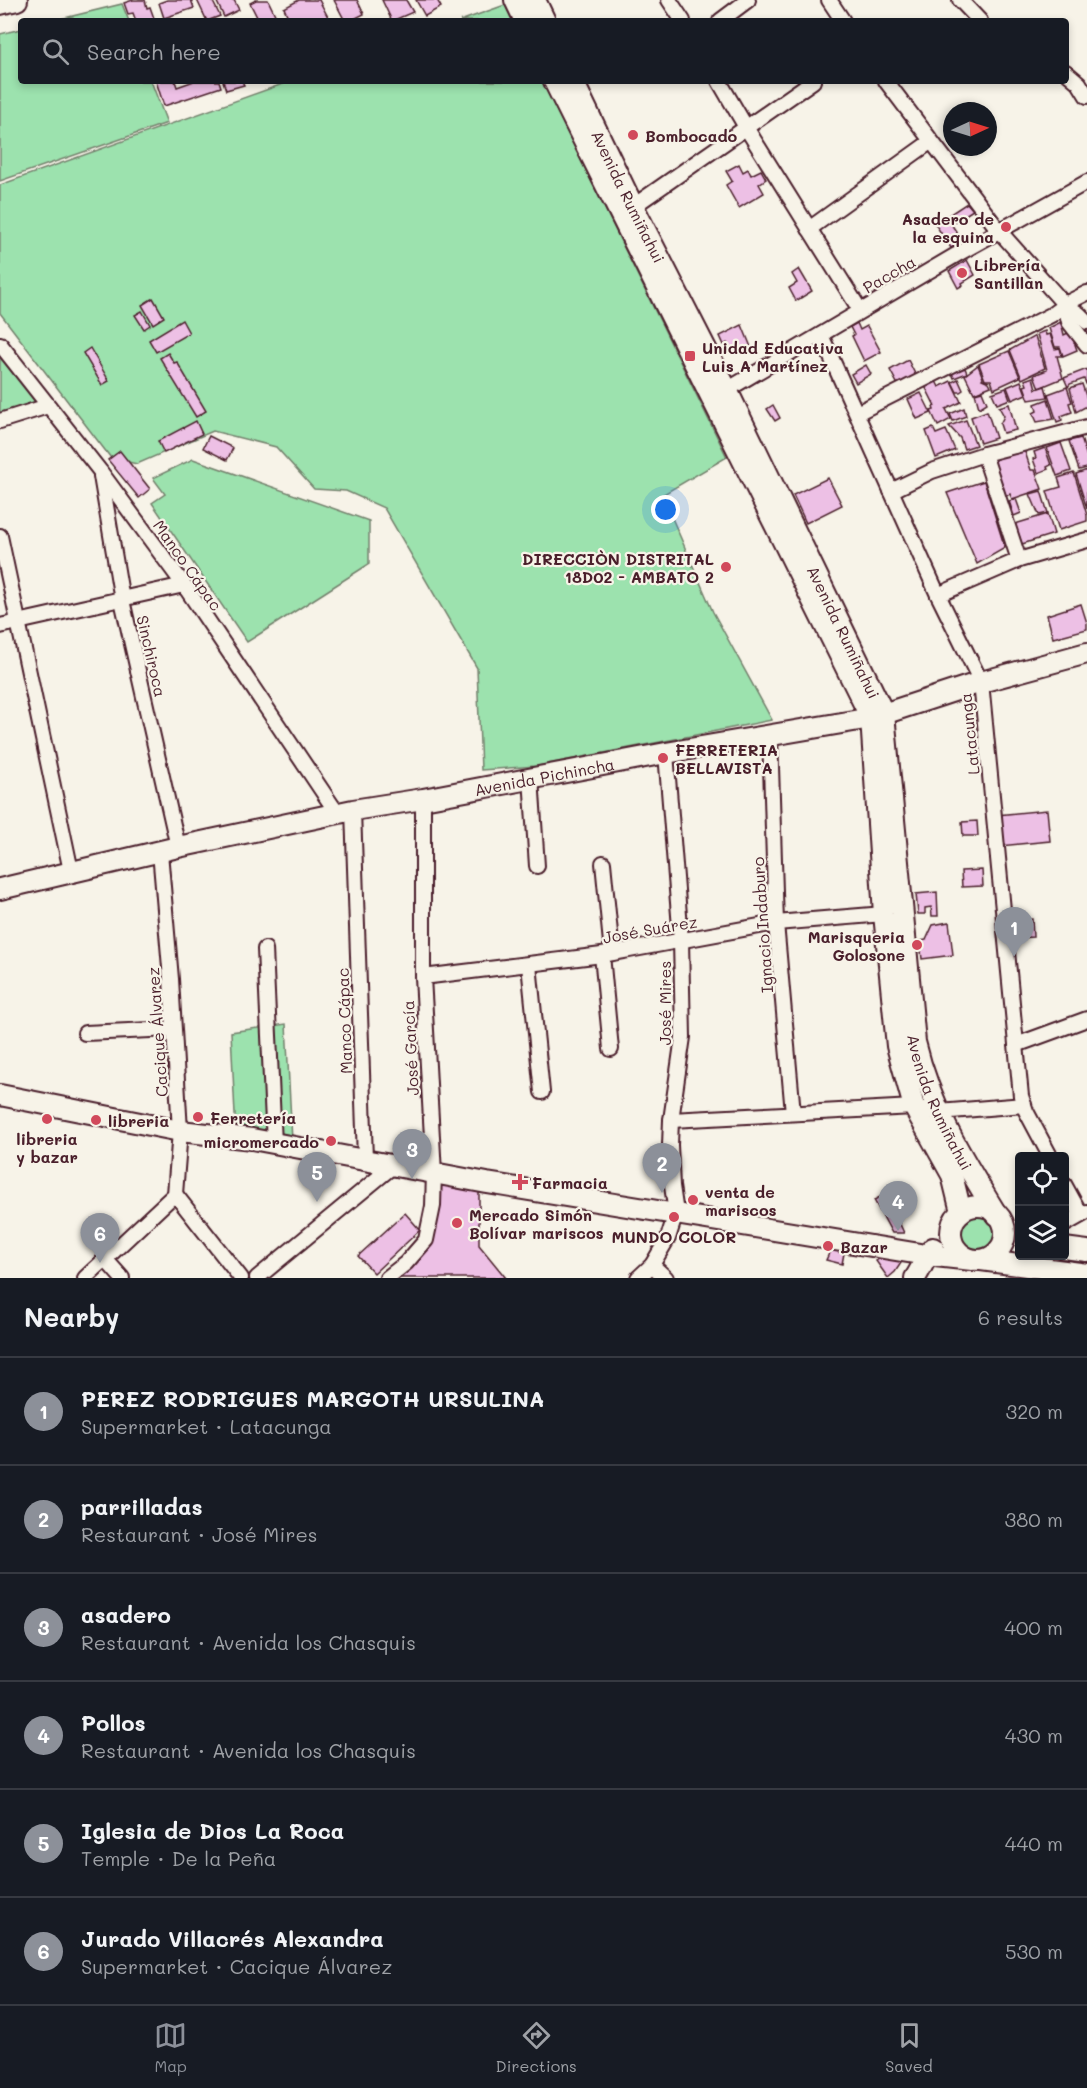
<!DOCTYPE html>
<meta charset="utf-8">
<style>
:root{--surface:#171b24;--page:#242831;--text:#f1f3f6;--muted:#9ea1a6;--line:#363941;--accent:#8c9099}
body{margin:0;font-family:Mali,sans-serif;background:var(--page);color:var(--text)}
.controls{position:absolute;right:18px;bottom:18px;display:grid;overflow:hidden;border-radius:6px;box-shadow:0 3px 9px #0003}
.controls button{width:54px;height:54px;display:grid;place-items:center;padding:0;border:0;border-bottom:2px solid var(--line);background:var(--surface);color:var(--text);font:30px sans-serif}
.compass{position:absolute;left:943px;top:102px;width:54px;height:54px;border-radius:50%;background:var(--surface);box-shadow:0 3px 9px #0003;rotate:86deg}
.you{position:absolute;left:666px;top:510px;width:21px;height:21px;margin:-15px;border:4px solid #fff;border-radius:50%;background:#1a73e8;box-shadow:0 0 0 9px #1a73e833}
.badge{display:grid;place-items:center;width:39px;height:39px;border-radius:50%;background:var(--accent);color:#fff;font-size:20px;font-weight:700}
.pin{position:absolute;translate:-50% -50px;filter:drop-shadow(0 2px 3px #0008)}
.pin::after{content:'';position:absolute;top:32px;width:21px;height:18px;background:inherit;clip-path:polygon(0 0,100% 0,50% 100%)}
.list{margin:0;padding:0;list-style:none}
h2{display:flex;justify-content:space-between;align-items:center;height:78px;margin:0;padding:0 24px;font-size:26px}
h2 small{font-size:20px;font-weight:400;color:var(--muted)}
.list li{display:grid;grid-template-columns:39px 1fr auto;gap:18px;align-items:center;box-sizing:border-box;height:108px;padding:0 24px;border-top:2px solid var(--line)}
.list b{display:block;font-size:22px;white-space:nowrap}
.list p{margin:0;font-size:20px;white-space:nowrap;color:var(--muted)}
.list em{font-size:20px;font-style:normal;color:var(--muted)}
.icon{flex:none;width:33px;height:33px;fill:none;stroke:currentColor;stroke-width:2;stroke-linecap:round;stroke-linejoin:round}
.map{position:relative;flex:none;width:1087px;height:1278px;overflow:hidden}
.search{position:absolute;background:var(--surface);box-shadow:0 3px 9px #0003;left:18px;right:18px;top:18px;height:66px;display:flex;align-items:center;gap:15px;box-sizing:border-box;padding:0 21px;border-radius:6px;color:var(--muted);font-size:22px}
.sheet{height:726px;background:var(--surface)}
nav{display:flex;justify-content:space-around;align-items:center;box-sizing:border-box;height:84px;border-top:2px solid var(--line);background:var(--surface);font-size:16px;color:var(--muted)}
nav a{display:grid;justify-items:center;gap:3px}
nav .on{color:var(--accent)}
.map>svg:first-child{display:block}
.green{fill:#9ce2ae;stroke:#73806c;stroke-width:1.5}
.building{fill:#edc0e5;stroke:#4a1f2b;stroke-width:1.5}
.lines{fill:none;stroke-linecap:round;stroke-linejoin:round}
.street-casing{stroke:#4a1f2b;stroke-width:18}
.secondary-casing{stroke:#4a1f2b;stroke-width:24}
.street{stroke:#f7f3e8;stroke-width:14}
.secondary{stroke:#f7f3e8;stroke-width:20}
.poi-dot{fill:#d1495b;stroke:#f7f3e8;stroke-width:2}
.labels{text-anchor:middle;dominant-baseline:central;stroke-width:4.5;stroke-linejoin:round;paint-order:stroke}
.poi-label{font-size:16px;font-weight:bold;fill:#4a1f2b;stroke:#f7f3e8;text-anchor:start}
.street-label{font-size:16px;fill:#4a1f2b;stroke:#f7f3e8}
</style>
<div class="map">
<svg width="1087" height="1278" viewBox="0 0 1087 1278">
<rect width="100%" height="100%" fill="#f7f3e8"/>
<filter id="ink" filterUnits="userSpaceOnUse"><feTurbulence type="fractalNoise" baseFrequency=".0167" numOctaves="2"/><feDisplacementMap in="SourceGraphic" scale="12" xChannelSelector="R" yChannelSelector="G"/><feConvolveMatrix kernelMatrix="1 2 1 2 8 2 1 2 1" color-interpolation-filters="sRGB"/></filter>
<g filter="url(#ink)">
<g class="green">
<path d="M122 4 129 21H52Z"/>
<path d="M505 5 513 21H460Z"/>
<path d="M21 29V81H151L167 123 0 181V34Z"/>
<path d="M291 81H542L727 457 662 495 713 612 772 720 537 766 481 770 477 668 384 508 346 491 314 489 276 447 213 431 137 464 111 458 0 313V185Z"/>
<path d="M0 348 43 404 0 417Z"/>
<path d="M193 459 369 521V564L247 642 152 503 165 494 153 478Z"/>
<path d="M286 1024 292 1141 236 1135 231 1032Z"/>
<path d="M972 1210C999 1209 1010 1232 992 1252H966L958 1246C954 1229 956 1218 972 1210Z"/>
</g>
<g class="building">
<path d="M133 0H145L147 8 150 7 155 21H136L133 13 128 14 124 3Z"/>
<path d="M167 0H191L194 8 164 18 159 3Z"/>
<path d="M197 0H212L220 16 207 21Z"/>
<path d="M216 0H234L239 10 224 17Z"/>
<path d="M256 0H268L278 21H259L250 3Z"/>
<path d="M299 0H319L330 21H290L284 8Z"/>
<path d="M334 0H357L364 14 350 21H345Z"/>
<path d="M382 0H406L413 12 392 21Z"/>
<path d="M416 0H437L441 7 425 16Z"/>
<path d="M156 81H175L177 87 194 81H219L221 87 164 106Z"/>
<path d="M223 81H242L244 85 226 90Z"/>
<path d="M739 164 743 172 748 169 751 175 761 170 766 179 759 184 764 193 739 208 726 185 732 181 726 171Z"/>
<path d="M967 203 973 210 951 224 962 240 951 248 935 224Z"/>
<path d="M967 260 975 275 962 283 963 285 958 288 949 271Z"/>
<path d="M799 269 812 291 796 301 789 288 797 283 792 274Z"/>
<path d="M153 298 164 317 153 324 142 305Z"/>
<path d="M142 311 150 325 144 329 135 315Z"/>
<path d="M182 320 189 333 156 352 149 340Z"/>
<path d="M1061 322 1064 335 1068 333 1073 339 1077 350 1063 356 1060 347H1055L1049 328Z"/>
<path d="M857 323 860 330 867 326 881 352 864 361 852 336 854 335 850 327Z"/>
<path d="M742 325 751 347 736 354 735 352 732 353 727 343 724 345 720 336Z"/>
<path d="M1045 331 1046 335 1050 334 1055 349 1060 348 1062 356H1057L1063 378 1039 388 1034 375 1047 370 1037 334Z"/>
<path d="M1035 336 1045 368 1022 379 1010 350Z"/>
<path d="M90 348 109 381 102 385 83 353Z"/>
<path d="M1009 351 1020 377 994 389 991 380H985L979 364Z"/>
<path d="M168 353 174 363 177 362 206 411 196 417 160 358Z"/>
<path d="M908 360 916 376 898 385 890 370Z"/>
<path d="M866 365 871 374 856 383 851 374Z"/>
<path d="M978 365 983 378 982 379 989 382 991 386 974 393 965 375Z"/>
<path d="M965 368 967 373 954 378 952 373Z"/>
<path d="M1087 369V386L1084 379 1070 384 1068 387 1064 378Z"/>
<path d="M1033 377 1036 389 1045 386 1048 397 1029 400 1024 386 1027 385 1025 380Z"/>
<path d="M958 379 963 390 960 392H957L952 382Z"/>
<path d="M936 381 939 387 951 381 961 402 946 409 951 419 938 426 931 411 934 410 933 407 935 406 925 386Z"/>
<path d="M1021 381 1026 394 1012 400 1007 387Z"/>
<path d="M1082 384 1087 399V406L1076 412 1070 388Z"/>
<path d="M1067 387 1072 402 1069 403 1072 412 1061 416 1062 420 1057 422 1048 394Z"/>
<path d="M1006 388 1010 399 997 404 992 393Z"/>
<path d="M982 391 987 403 979 408 975 393Z"/>
<path d="M921 393 931 413 917 419 908 399Z"/>
<path d="M1048 399 1054 419 1037 422 1033 413 1037 411 1035 404Z"/>
<path d="M1009 404 1016 430 1003 433 1000 424 1004 416 999 407Z"/>
<path d="M773 405 780 418 775 421 767 409Z"/>
<path d="M964 408 966 416 953 421 950 414Z"/>
<path d="M987 411 996 438 980 443 971 417Z"/>
<path d="M966 420 976 445 964 449 960 438 949 426Z"/>
<path d="M196 421 202 434 164 453 158 441Z"/>
<path d="M933 428 936 434 946 430 955 450 936 458 926 431Z"/>
<path d="M209 436 233 448 227 460 203 448Z"/>
<path d="M1081 438 1087 457V468L1079 470 1069 441Z"/>
<path d="M1061 443 1071 471 1057 476 1047 448Z"/>
<path d="M1045 448 1051 465 1047 467 1048 469 1038 473 1033 459 1036 458 1034 452Z"/>
<path d="M1024 449 1031 470H1035L1042 489 1012 499 1010 494 1006 496 993 459Z"/>
<path d="M120 451 150 489 139 498 108 460Z"/>
<path d="M1087 470V509L1076 474Z"/>
<path d="M1074 473 1087 515V521L1059 530 1047 491 1061 487 1058 478Z"/>
<path d="M828 478 842 505 806 523 793 495Z"/>
<path d="M984 481 1005 548 977 564 947 493Z"/>
<path d="M1041 491 1048 513 1039 515 1030 494Z"/>
<path d="M1016 499 1021 513 1014 516 1009 501Z"/>
<path d="M1048 514 1054 534 1022 544 1015 524Z"/>
<path d="M1081 604 1087 623V629L1053 638 1047 615Z"/>
<path d="M1047 810 1050 841 1000 846 997 815Z"/>
<path d="M977 821 978 836H963L962 822Z"/>
<path d="M982 870 983 886 962 887 961 871Z"/>
<path d="M937 892 938 916H932L931 907 925 908V914H918L916 894Z"/>
<path d="M1032 919 1033 937 1014 938 1013 921Z"/>
<path d="M949 922 953 955 922 959 920 941 926 940 933 925Z"/>
<path d="M439 1184 479 1191V1245L506 1278H396L410 1267Z"/>
<path d="M886 1194 904 1233H892L874 1200Z"/>
<path d="M405 1213 420 1230 374 1273 358 1256Z"/>
<path d="M833 1245 845 1248 842 1264 826 1260Z"/>
<path d="M885 1255 898 1258 901 1263 895 1272 888 1278 876 1261Z"/>
</g>
<g class="lines">
<g class="street-casing">
<g id="street">
<path d="M669 0 683 21"/>
<path d="M829 0 843 21"/>
<path d="M960 0 980 21"/>
<path d="M720 21 748 0"/>
<path d="M1066 72 1079 83 1087 96"/>
<path d="M719 81 747 129 860 310"/>
<path d="M886 81 1000 232 1065 305 1079 314 1087 322"/>
<path d="M628 210 813 81"/>
<path d="M809 229 930 142"/>
<path d="M1065 305 1069 322 1087 345"/>
<path d="M821 335 938 595 981 682 1021 1096 1026 1111 1050 1156"/>
<path d="M0 344 100 471 184 585 337 813"/>
<path d="M720 394 956 255 1087 182"/>
<path d="M857 413 1051 315 1069 302 1087 293"/>
<path d="M0 421 48 406"/>
<path d="M984 454 1019 560"/>
<path d="M101 476 122 600 178 847"/>
<path d="M891 491 932 471 984 454 1087 427"/>
<path d="M0 536 71 871"/>
<path d="M938 595 1019 560 1087 540"/>
<path d="M0 626 184 585"/>
<path d="M770 735 776 923 793 1113"/>
<path d="M531 778 537 866"/>
<path d="M353 810 365 1159"/>
<path d="M603 863 612 953"/>
<path d="M265 949 274 1144"/>
<path d="M602 955 611 1049"/>
<path d="M529 965 542 1092"/>
<path d="M423 977 602 955 776 923 884 914"/>
<path d="M85 1033 173 1029"/>
<path d="M1016 1045 1087 1019"/>
<path d="M671 1120 914 1107 939 1112 1024 1105"/>
<path d="M1064 1184 1081 1215"/>
<path d="M175 1194 241 1278"/>
<path d="M1064 1225 1087 1212"/>
<path d="M106 1260 122 1278"/>
<path d="M652 1265 666 1278"/>
<path d="M85 1278 175 1194 180 1131 171 979 160 852"/>
<path d="M257 1278 394 1165"/>
<path d="M387 1278 406 1263 426 1240 433 1206 434 1173 423 977V799"/>
<path d="M638 1278 652 1265 668 1238 676 1213 672 1186 670 1145 671 1120 683 1037 681 940 666 753"/>
</g>
</g>
<g class="secondary-casing">
<g id="secondary">
<path d="M515 0 525 21"/>
<path d="M535 0 545 21"/>
<path d="M0 4 17 0"/>
<path d="M554 81 871 718 884 914 897 1046 914 1107 952 1175 961 1212"/>
<path id="s1" d="M573 81 633 206 727 390 884 714 915 1042C930 1106 963 1160 997 1215"/>
<path id="s2" d="M0 889 178 847 353 810 423 799 666 753 871 718 981 682 1087 653"/>
<path d="M0 1095 180 1131 252 1139 487 1183 926 1255 972 1260"/>
<circle cx="978" cy="1233" r="27"/>
<path d="M1064 1248 1087 1251"/>
<path d="M981 1260 1087 1274"/>
<path d="M915 1278C922 1268 925 1257 933 1248"/>
</g>
</g>
<use href="#street" class="street"/>
<use href="#secondary" class="secondary"/>
</g>
</g>
<g class="poi-dot">
<circle cx="633" cy="135" r="6"/>
<circle cx="1006" cy="227" r="6"/>
<circle cx="962" cy="273" r="6"/>
<rect x="684" y="350" width="12" height="12" rx="3"/>
<circle cx="726" cy="567" r="6"/>
<circle cx="663" cy="758" r="6"/>
<circle cx="917" cy="945" r="6"/>
<circle cx="198" cy="1117" r="6"/>
<circle cx="47" cy="1119" r="6"/>
<circle cx="96" cy="1120" r="6"/>
<circle cx="331" cy="1141" r="6"/>
<path d="M517 1173h6v6h6v6h-6v6h-6v-6h-6v-6h6z"/>
<circle cx="693" cy="1200" r="6"/>
<circle cx="674" cy="1217" r="6"/>
<circle cx="457" cy="1223" r="6"/>
<circle cx="828" cy="1246" r="6"/>
</g>
<g class="labels">
<g class="poi-label">
<text x="645" y="135">Bombocado</text>
<text x="994" y="218" text-anchor="end">Asadero de<tspan x="994" dy="18">la esquina</tspan></text>
<text x="974" y="264">Librería<tspan x="974" dy="18">Santillan</tspan></text>
<text x="702" y="347">Unidad Educativa<tspan x="702" dy="18">Luis A Martínez</tspan></text>
<text x="714" y="558" text-anchor="end">DIRECCIÒN DISTRITAL<tspan x="714" dy="18">18D02 - AMBATO 2</tspan></text>
<text x="675" y="749">FERRETERIA<tspan x="675" dy="18">BELLAVISTA</tspan></text>
<text x="905" y="936" text-anchor="end">Marisqueria<tspan x="905" dy="18">Golosone</tspan></text>
<text x="210" y="1117">Ferretería</text>
<text x="108" y="1120">libreria</text>
<text x="47" y="1138" text-anchor="middle">libreria<tspan x="47" dy="18">y bazar</tspan></text>
<text x="319" y="1141" text-anchor="end">micromercado</text>
<text x="532" y="1182">Farmacia</text>
<text x="705" y="1191">venta de<tspan x="705" dy="18">mariscos</tspan></text>
<text x="469" y="1214">Mercado Simón<tspan x="469" dy="18">Bolívar mariscos</tspan></text>
<text x="674" y="1236" text-anchor="middle">MUNDO COLOR</text>
<text x="840" y="1246">Bazar</text>
</g>
<g class="street-label">
<text stroke="none"><textPath href="#s1" startOffset="128">Avenida Rumiñahui</textPath></text>
<text transform="translate(889 274) rotate(-30)">Paccha</text>
<text transform="translate(188 565) rotate(55)">Manco Cápac</text>
<text stroke="none"><textPath href="#s1" startOffset="614">Avenida Rumiñahui</textPath></text>
<text transform="translate(152 656) rotate(77)">Sinchiroca</text>
<text transform="translate(969 734) rotate(-96)">Latacunga</text>
<text stroke="none"><textPath href="#s2" startOffset="556">Avenida Pichincha</textPath></text>
<text transform="translate(762 925) rotate(-94)">Ignacio Indaburo</text>
<text transform="translate(650 929) rotate(-10)">José Suárez</text>
<text transform="translate(664 1003) rotate(-90)">José Mires</text>
<text transform="translate(344 1021) rotate(-92)">Manco Cápac</text>
<text transform="translate(157 1032) rotate(-94)">Cacique Álvarez</text>
<text transform="translate(410 1048) rotate(-93)">José García</text>
<text stroke="none"><textPath href="#s1" startOffset="1100">Avenida Rumiñahui</textPath></text>
</g>
</g>
</svg>
<div class="controls">
<button><svg class="icon" aria-label="locate" viewBox="0 0 24 24"><circle cx="12" cy="12" r="6"/><path d="M12 2v4M12 18v4M2 12h4M18 12h4"/></svg></button>
<button><svg class="icon" aria-label="layers" viewBox="0 0 24 24"><path d="M12 4l9 5-9 5-9-5zM3 14l9 5 9-5"/></svg></button>
</div>
<svg class="compass" viewBox="-18 -18 36 36"><path d="M0-13l5 13h-10z" fill="#e53935"/><path d="M0 13l5-13h-10z" fill="#9ea1a6"/></svg>
<div class="you"></div>
<div class="pin badge" style="left:1014px;top:957px">1</div>
<div class="pin badge" style="left:662px;top:1193px">2</div>
<div class="pin badge" style="left:412px;top:1179px">3</div>
<div class="pin badge" style="left:898px;top:1231px">4</div>
<div class="pin badge" style="left:317px;top:1202px">5</div>
<div class="pin badge" style="left:100px;top:1263px">6</div>
<div class="search"><svg class="icon" aria-label="search" viewBox="0 0 24 24"><circle cx="10" cy="10" r="6"/><path d="M15 15l6 6"/></svg>Search here</div>
</div>
<section class="sheet">
<h2>Nearby<small>6 results</small></h2>
<ul class="list">
<li><span class="badge">1</span><div><b>PEREZ RODRIGUES MARGOTH URSULINA</b><p>Supermarket · Latacunga</p></div><em>320 m</em></li>
<li><span class="badge">2</span><div><b>parrilladas</b><p>Restaurant · José Mires</p></div><em>380 m</em></li>
<li><span class="badge">3</span><div><b>asadero</b><p>Restaurant · Avenida los Chasquis</p></div><em>400 m</em></li>
<li><span class="badge">4</span><div><b>Pollos</b><p>Restaurant · Avenida los Chasquis</p></div><em>430 m</em></li>
<li><span class="badge">5</span><div><b>Iglesia de Dios La Roca</b><p>Temple · De la Peña</p></div><em>440 m</em></li>
<li><span class="badge">6</span><div><b>Jurado Villacrés Alexandra</b><p>Supermarket · Cacique Álvarez</p></div><em>530 m</em></li>
</ul>
</section>
<nav>
<a class="on"><svg class="icon" aria-label="map" viewBox="0 0 24 24"><path d="M3 6l6-2 6 2 6-2v14l-6 2-6-2-6 2zM9 4v14M15 6v14"/></svg>Map</a>
<a><svg class="icon" aria-label="directions" viewBox="0 0 24 24"><path d="M12 3l9 9-9 9-9-9zM9 14v-3h6M13 9l2 2-2 2"/></svg>Directions</a>
<a><svg class="icon" aria-label="saved" viewBox="0 0 24 24"><path d="M7 4h10v16l-5-4-5 4z"/></svg>Saved</a>
</nav>
